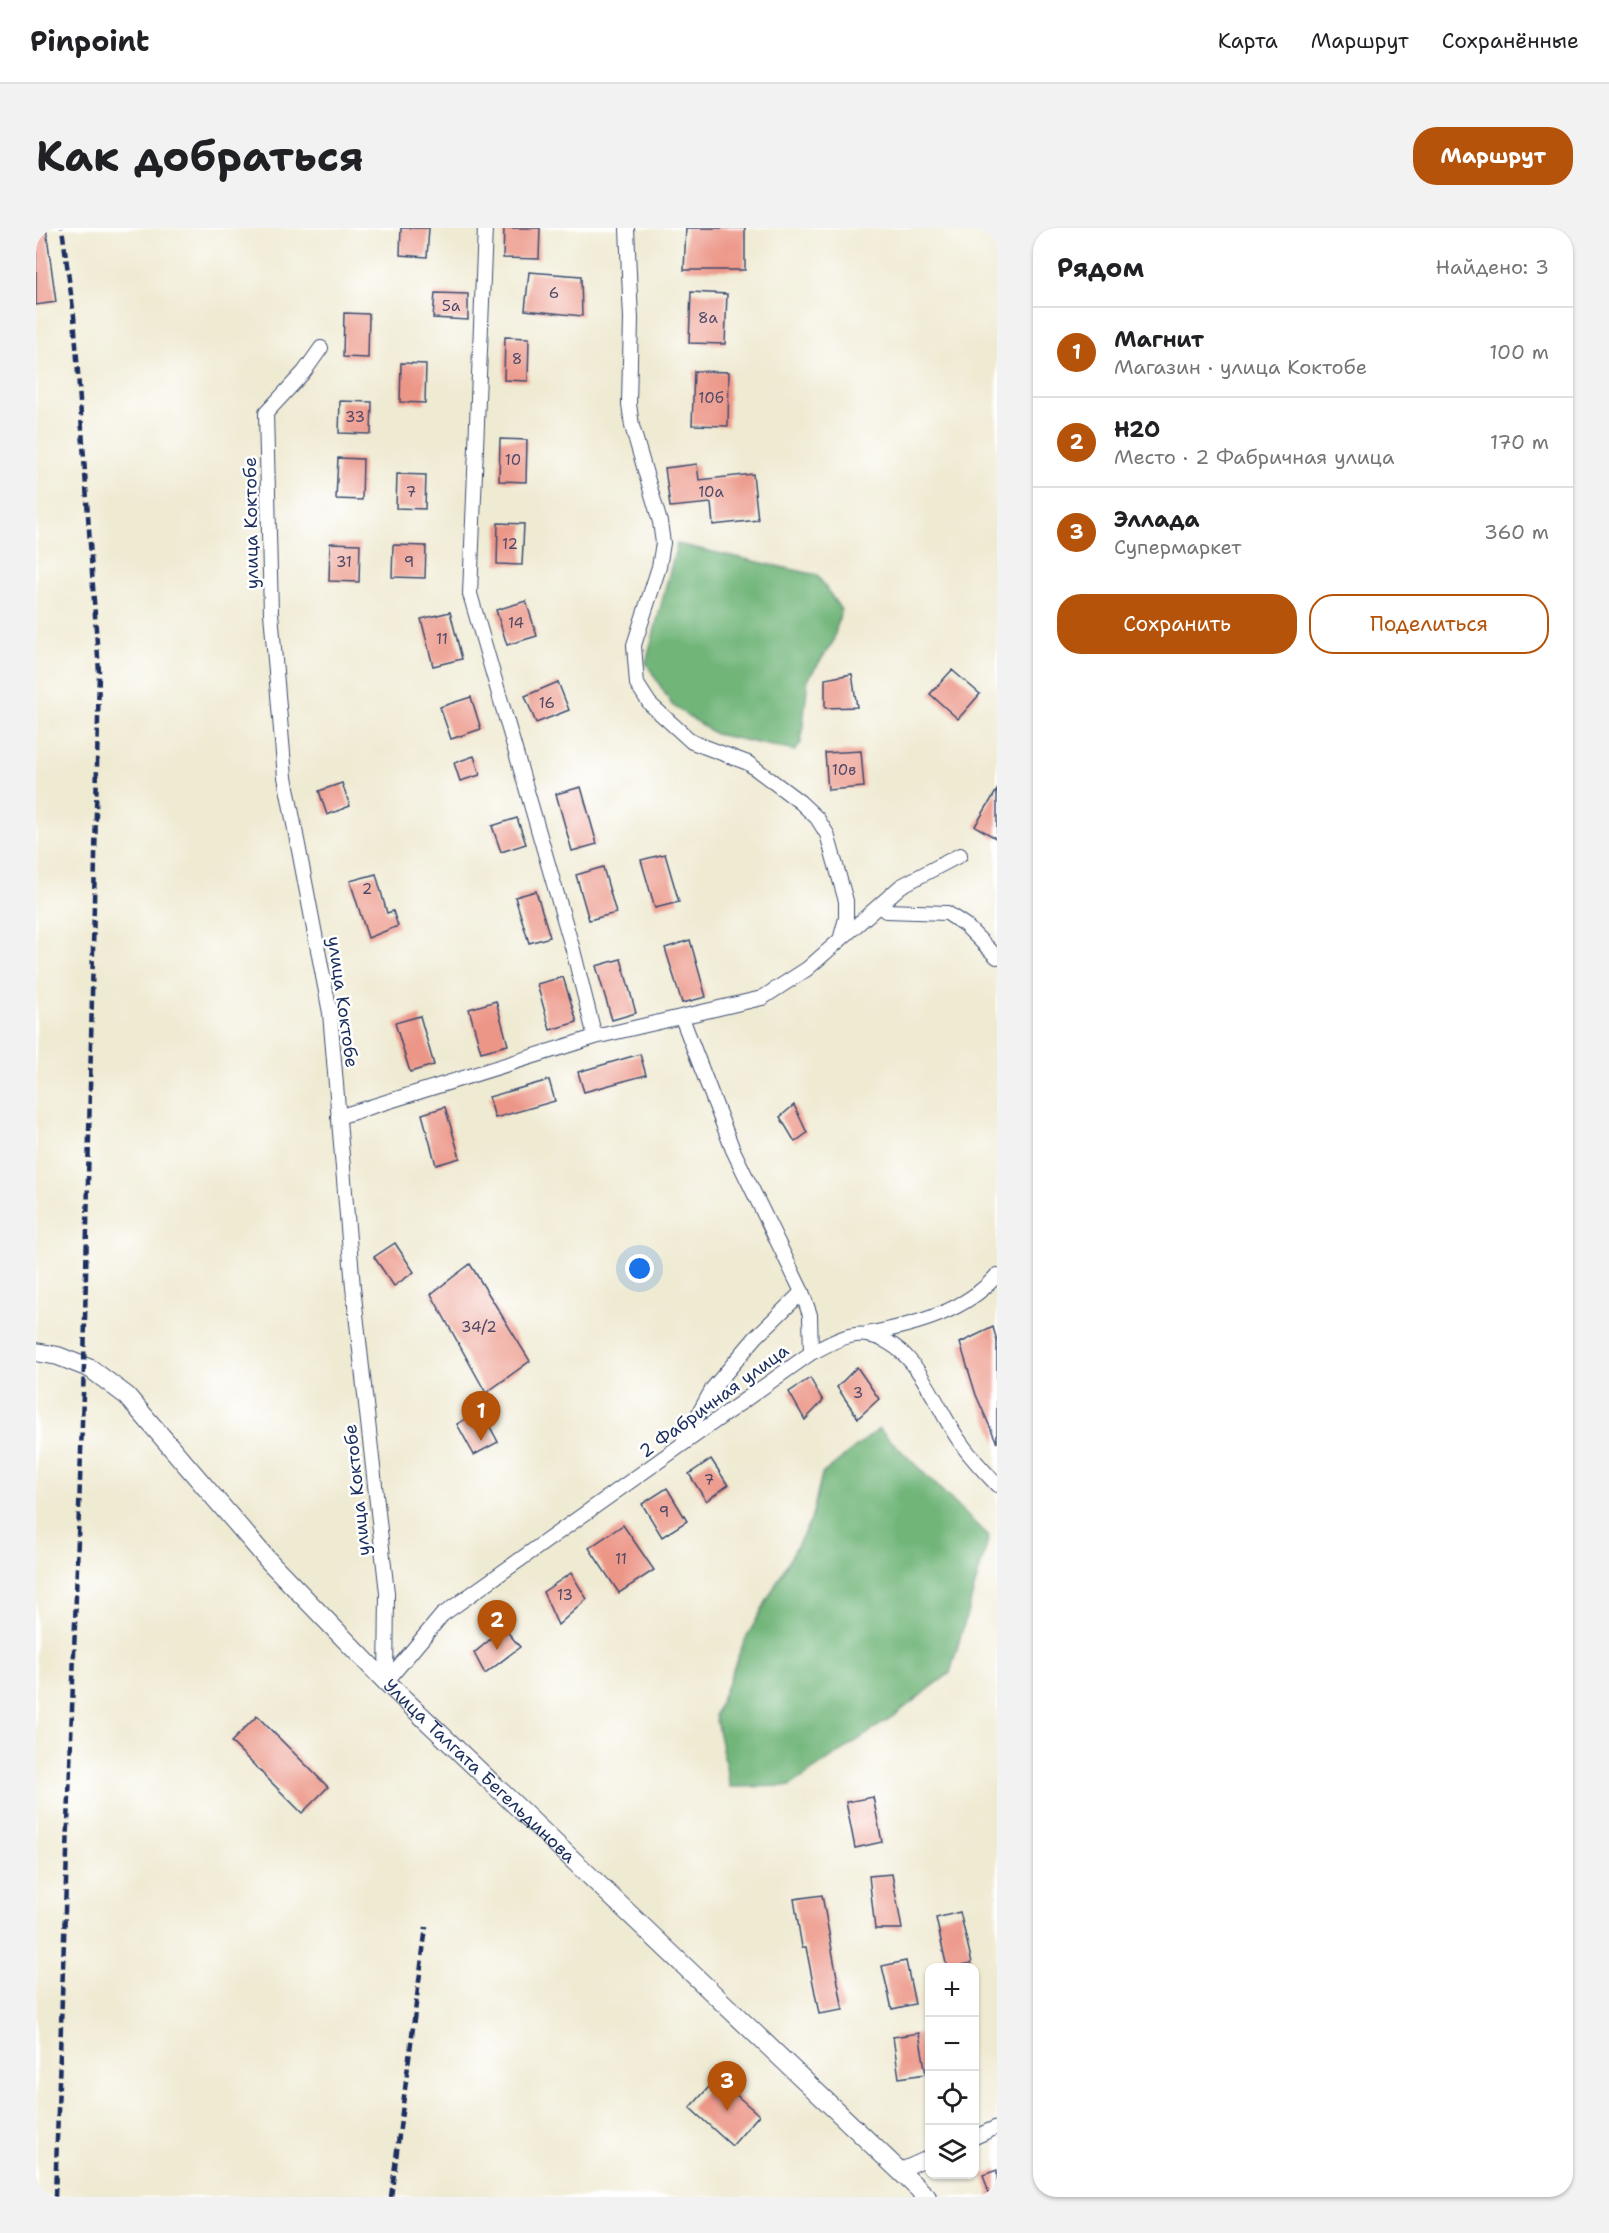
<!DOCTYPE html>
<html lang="ru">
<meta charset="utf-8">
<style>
:root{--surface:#fff;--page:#f2f2f2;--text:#202124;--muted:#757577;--line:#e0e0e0;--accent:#b45309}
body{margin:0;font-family:"Shantell Sans",sans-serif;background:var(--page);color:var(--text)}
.controls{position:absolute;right:18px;bottom:18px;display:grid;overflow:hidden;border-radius:12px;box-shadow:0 2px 4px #0004}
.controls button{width:54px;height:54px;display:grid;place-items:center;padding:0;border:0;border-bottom:2px solid var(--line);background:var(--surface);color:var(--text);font:30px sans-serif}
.you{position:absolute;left:604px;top:1041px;width:21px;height:21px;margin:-15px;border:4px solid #fff;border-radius:50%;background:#1a73e8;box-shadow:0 0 0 9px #1a73e833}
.badge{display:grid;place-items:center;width:39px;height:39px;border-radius:50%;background:var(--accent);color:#fff;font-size:20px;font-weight:700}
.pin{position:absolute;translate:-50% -50px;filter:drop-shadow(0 2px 3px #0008)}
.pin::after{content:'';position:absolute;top:32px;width:21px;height:18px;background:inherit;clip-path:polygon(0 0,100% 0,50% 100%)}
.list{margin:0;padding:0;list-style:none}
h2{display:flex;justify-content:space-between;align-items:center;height:78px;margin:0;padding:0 24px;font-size:26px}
h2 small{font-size:20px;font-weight:400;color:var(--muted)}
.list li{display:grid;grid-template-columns:39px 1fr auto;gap:18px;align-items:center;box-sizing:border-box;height:90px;padding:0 24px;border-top:2px solid var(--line)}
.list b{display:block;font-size:22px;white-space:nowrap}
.list p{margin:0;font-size:20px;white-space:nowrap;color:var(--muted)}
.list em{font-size:20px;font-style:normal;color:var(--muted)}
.actions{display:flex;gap:12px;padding:18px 24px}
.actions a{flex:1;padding:14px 0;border:2px solid var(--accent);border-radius:24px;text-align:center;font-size:21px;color:var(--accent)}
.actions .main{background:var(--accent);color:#fff}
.icon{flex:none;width:33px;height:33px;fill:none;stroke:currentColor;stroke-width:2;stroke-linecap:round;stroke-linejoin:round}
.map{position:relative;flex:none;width:961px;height:1969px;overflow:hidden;border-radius:24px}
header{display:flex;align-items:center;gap:36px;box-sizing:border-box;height:84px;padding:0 30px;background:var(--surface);border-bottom:2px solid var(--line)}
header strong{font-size:28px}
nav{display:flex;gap:33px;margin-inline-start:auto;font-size:21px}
.intro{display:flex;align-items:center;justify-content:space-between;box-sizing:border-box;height:144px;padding:0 36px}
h1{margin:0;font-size:42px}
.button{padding:15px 27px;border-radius:24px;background:var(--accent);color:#fff;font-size:21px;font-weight:700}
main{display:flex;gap:36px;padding:0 36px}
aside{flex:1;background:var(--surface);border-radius:24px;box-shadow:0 2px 4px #0004}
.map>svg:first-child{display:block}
.forest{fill:#71b579;stroke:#46726c;stroke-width:1.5}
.building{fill:#ec9687}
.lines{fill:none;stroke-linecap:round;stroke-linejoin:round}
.street-casing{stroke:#3b4b6f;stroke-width:16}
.secondary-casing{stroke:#3b4b6f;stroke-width:20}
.street{stroke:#fff;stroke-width:14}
.secondary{stroke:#fff;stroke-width:18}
.rail{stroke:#1b2f5e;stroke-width:4.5;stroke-dasharray:9 4.5;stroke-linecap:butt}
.labels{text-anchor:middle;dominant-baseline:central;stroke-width:5;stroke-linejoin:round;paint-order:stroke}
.number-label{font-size:15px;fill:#4f4968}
.street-label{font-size:18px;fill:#1b2f5e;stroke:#fff}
</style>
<header>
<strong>Pinpoint</strong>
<nav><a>Карта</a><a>Маршрут</a><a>Сохранённые</a></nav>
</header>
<div class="intro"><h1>Как добраться</h1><a class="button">Маршрут</a></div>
<main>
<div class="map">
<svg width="961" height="1969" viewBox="0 0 961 1969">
<rect width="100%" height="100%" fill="#fff"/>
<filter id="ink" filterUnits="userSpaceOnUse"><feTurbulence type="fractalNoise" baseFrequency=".0167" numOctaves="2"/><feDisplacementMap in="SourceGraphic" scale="12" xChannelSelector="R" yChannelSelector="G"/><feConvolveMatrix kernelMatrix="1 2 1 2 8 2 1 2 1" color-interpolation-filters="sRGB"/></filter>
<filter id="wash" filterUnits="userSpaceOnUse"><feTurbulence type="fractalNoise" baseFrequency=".008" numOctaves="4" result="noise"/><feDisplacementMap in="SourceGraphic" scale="24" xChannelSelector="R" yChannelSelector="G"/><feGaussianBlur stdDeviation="1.35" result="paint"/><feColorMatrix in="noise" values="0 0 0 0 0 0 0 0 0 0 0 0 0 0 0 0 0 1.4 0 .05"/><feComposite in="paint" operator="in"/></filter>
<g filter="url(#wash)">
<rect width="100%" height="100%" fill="#efead2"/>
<g class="forest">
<path d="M641 316 781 347 805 382 797 414 772 451 765 515 759 523 679 506 636 477 610 435Z"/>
<path d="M843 1201 953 1309 914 1445 859 1487 754 1558 694 1559 679 1487 707 1416 775 1292 786 1246Z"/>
</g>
<g id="blocks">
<g class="building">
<path d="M0 0H10L20 74 0 77Z"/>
<path d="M365 0H393L391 29 364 27Z"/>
<path d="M468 0H504L503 31 467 30Z"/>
<path d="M650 0H709V42H648Z"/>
<path d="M493 44 545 48 546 88 489 82Z"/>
<path d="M655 64 691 66 689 116 653 115Z"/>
<path d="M399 65 432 66V92L397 90Z"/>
<path d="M308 85 333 86 332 130 307 129Z"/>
<path d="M469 109 493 110 492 153 468 152Z"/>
<path d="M365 135 390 136 389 175 364 174Z"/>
<path d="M658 143 693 144 692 198 656 197Z"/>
<path d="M304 173 336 174 335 206 303 205Z"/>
<path d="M464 211 491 212 490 254 463 253Z"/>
<path d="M302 230 327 231 326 272 300 271Z"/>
<path d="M661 236 663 252 717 246 722 292 677 297 675 275 634 279 629 240Z"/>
<path d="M361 246 390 247 389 281 360 280Z"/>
<path d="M462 295 488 296 486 337 461 336Z"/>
<path d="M294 315 324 316 323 354 293 353Z"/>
<path d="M357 317 390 318 389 350 356 349Z"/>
<path d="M490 373 501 408 471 417 460 382Z"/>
<path d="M414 384 426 431 397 438 385 391Z"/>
<path d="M916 442 944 466 922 491 894 466Z"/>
<path d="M816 446 821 479 789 480V451Z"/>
<path d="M522 454 533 482 500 495 489 468Z"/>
<path d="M435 469 445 501 415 511 404 479Z"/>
<path d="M825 523 828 559 792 562 789 525Z"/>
<path d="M438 528 444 547 424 553 418 535Z"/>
<path d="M306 555 314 578 291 587 283 563Z"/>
<path d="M545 559 561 616 536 623 520 566Z"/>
<path d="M961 562V611L939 598Z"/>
<path d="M481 590 490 616 465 624 456 598Z"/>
<path d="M629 626 643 674 619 680 605 632Z"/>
<path d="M567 639 580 685 553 692 540 647Z"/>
<path d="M340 646 351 685 357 683 362 698 332 710 314 653Z"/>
<path d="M500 663 514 709 493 715 479 669Z"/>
<path d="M654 712 670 769 646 775 629 720Z"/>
<path d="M585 731 600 785 576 792 560 738Z"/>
<path d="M527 749 541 794 514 802 501 756Z"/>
<path d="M460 773 472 817 445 824 433 781Z"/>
<path d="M384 788 398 837 374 844 359 795Z"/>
<path d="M604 826 610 847 548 864 542 844Z"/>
<path d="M513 852 519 873 459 890 453 869Z"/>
<path d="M758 877 771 905 759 914 744 889Z"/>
<path d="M409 879 424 930 400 937 386 886Z"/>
<path d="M359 1015 378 1044 358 1058 338 1029Z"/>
<path d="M434 1036 494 1133 450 1165 395 1066Z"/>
<path d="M957 1099 961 1113V1215L940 1167 924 1115Z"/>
<path d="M821 1139 843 1171 822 1190 801 1159Z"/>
<path d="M774 1150 787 1173 769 1192 753 1164Z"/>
<path d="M445 1182 462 1214 438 1227 421 1196Z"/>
<path d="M675 1231 692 1257 670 1273 653 1246Z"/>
<path d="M631 1260 651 1293 626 1309 606 1276Z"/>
<path d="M587 1297 618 1342 583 1365 553 1320Z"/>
<path d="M535 1345 551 1371 522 1397 507 1364Z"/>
<path d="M468 1400 484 1419 449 1446 438 1425Z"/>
<path d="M221 1488 292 1559 266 1585 195 1514Z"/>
<path d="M837 1569 846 1614 819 1620 810 1574Z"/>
<path d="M856 1646 866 1701H839L833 1648Z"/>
<path d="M786 1667 807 1782 783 1786 770 1719H766L758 1671Z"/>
<path d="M924 1684 936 1735 911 1740 900 1690Z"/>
<path d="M870 1733 879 1776 856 1781 846 1738Z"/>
<path d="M883 1805 890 1846 863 1850 857 1809Z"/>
<path d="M681 1850 723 1887 696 1918 654 1880Z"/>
<path d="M961 1942V1969H954L947 1947Z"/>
</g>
</g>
</g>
<g filter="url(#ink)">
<use href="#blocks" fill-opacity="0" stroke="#3b4b6f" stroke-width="1.5"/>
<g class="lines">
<g class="street-casing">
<g id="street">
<path d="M449 0 434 366 537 722 559 809"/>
<path d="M591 0 595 91 593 176 596 198 624 294 627 315 623 339 598 417 601 456 614 476 656 514 712 535 764 574 781 590 791 606 810 673V690L804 712"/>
<path d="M285 120 268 144 230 185 235 385 249 549 294 785 317 1059 351 1365 350 1454"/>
<path d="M844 678 850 683 911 685 929 697 961 729"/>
<path d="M302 889 559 809 726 770 771 741 865 658 924 627"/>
<path d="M831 1106C878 1097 929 1084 961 1047"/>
<path d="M775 1125C792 1117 811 1104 831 1107 881 1114 899 1180 925 1215 935 1230 949 1244 961 1257"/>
<path d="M647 1214 677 1160 720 1109 766 1064"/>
<path d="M350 1454 406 1387 775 1125 774 1087 766 1064 697 922 646 790"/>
<path d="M939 1909 961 1899"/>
<path d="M863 1943 894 1929"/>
</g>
</g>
<g class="secondary-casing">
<g id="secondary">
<path id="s1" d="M0 1124 22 1128 55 1141 91 1168 231 1331 350 1454 891 1969"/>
</g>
</g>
<use href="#street" class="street"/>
<use href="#secondary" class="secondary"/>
<g class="rail">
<path d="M19 1969 48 1138 63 444 38 88 26 0"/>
<path d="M355 1969 390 1699"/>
</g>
</g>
</g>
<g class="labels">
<g class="number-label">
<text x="518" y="65">6</text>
<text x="415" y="78">5а</text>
<text x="672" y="90">8а</text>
<text x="481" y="131">8</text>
<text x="675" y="170">10б</text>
<text x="319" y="189">33</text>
<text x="477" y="232">10</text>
<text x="375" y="264">7</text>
<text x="675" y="264">10а</text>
<text x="474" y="316">12</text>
<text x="308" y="334">31</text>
<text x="373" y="334">9</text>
<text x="480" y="395">14</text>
<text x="406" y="411">11</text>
<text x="511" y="475">16</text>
<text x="808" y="542">10в</text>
<text x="331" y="661">2</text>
<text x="443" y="1099">34/2</text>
<text x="822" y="1165">3</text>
<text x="673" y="1252">7</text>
<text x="628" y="1284">9</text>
<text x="585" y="1331">11</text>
<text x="529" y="1367">13</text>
</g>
<g class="street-label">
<text transform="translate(215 295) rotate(-91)">улица Коктобе</text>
<text transform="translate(307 774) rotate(82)">улица Коктобе</text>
<text transform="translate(678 1173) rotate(-36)">2 Фабричная улица</text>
<text transform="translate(321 1262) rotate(-96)">улица Коктобе</text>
<text stroke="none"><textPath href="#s1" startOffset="618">Улица Талгата Бегельдинова</textPath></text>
</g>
</g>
</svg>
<div class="controls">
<button>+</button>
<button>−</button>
<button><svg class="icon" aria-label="locate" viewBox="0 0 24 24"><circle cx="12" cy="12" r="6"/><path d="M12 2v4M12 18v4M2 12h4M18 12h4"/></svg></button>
<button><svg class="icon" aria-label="layers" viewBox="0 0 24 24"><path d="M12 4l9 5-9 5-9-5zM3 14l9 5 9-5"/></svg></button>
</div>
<div class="you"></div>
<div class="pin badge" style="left:445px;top:1213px">1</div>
<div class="pin badge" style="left:461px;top:1422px">2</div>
<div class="pin badge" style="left:691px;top:1883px">3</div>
</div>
<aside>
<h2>Рядом<small>Найдено: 3</small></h2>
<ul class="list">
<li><span class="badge">1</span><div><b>Магнит</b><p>Магазин · улица Коктобе</p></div><em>100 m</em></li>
<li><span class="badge">2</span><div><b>H2O</b><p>Место · 2 Фабричная улица</p></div><em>170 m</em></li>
<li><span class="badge">3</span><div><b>Эллада</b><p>Супермаркет</p></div><em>360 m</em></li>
</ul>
<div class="actions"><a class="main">Сохранить</a><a>Поделиться</a></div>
</aside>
</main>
